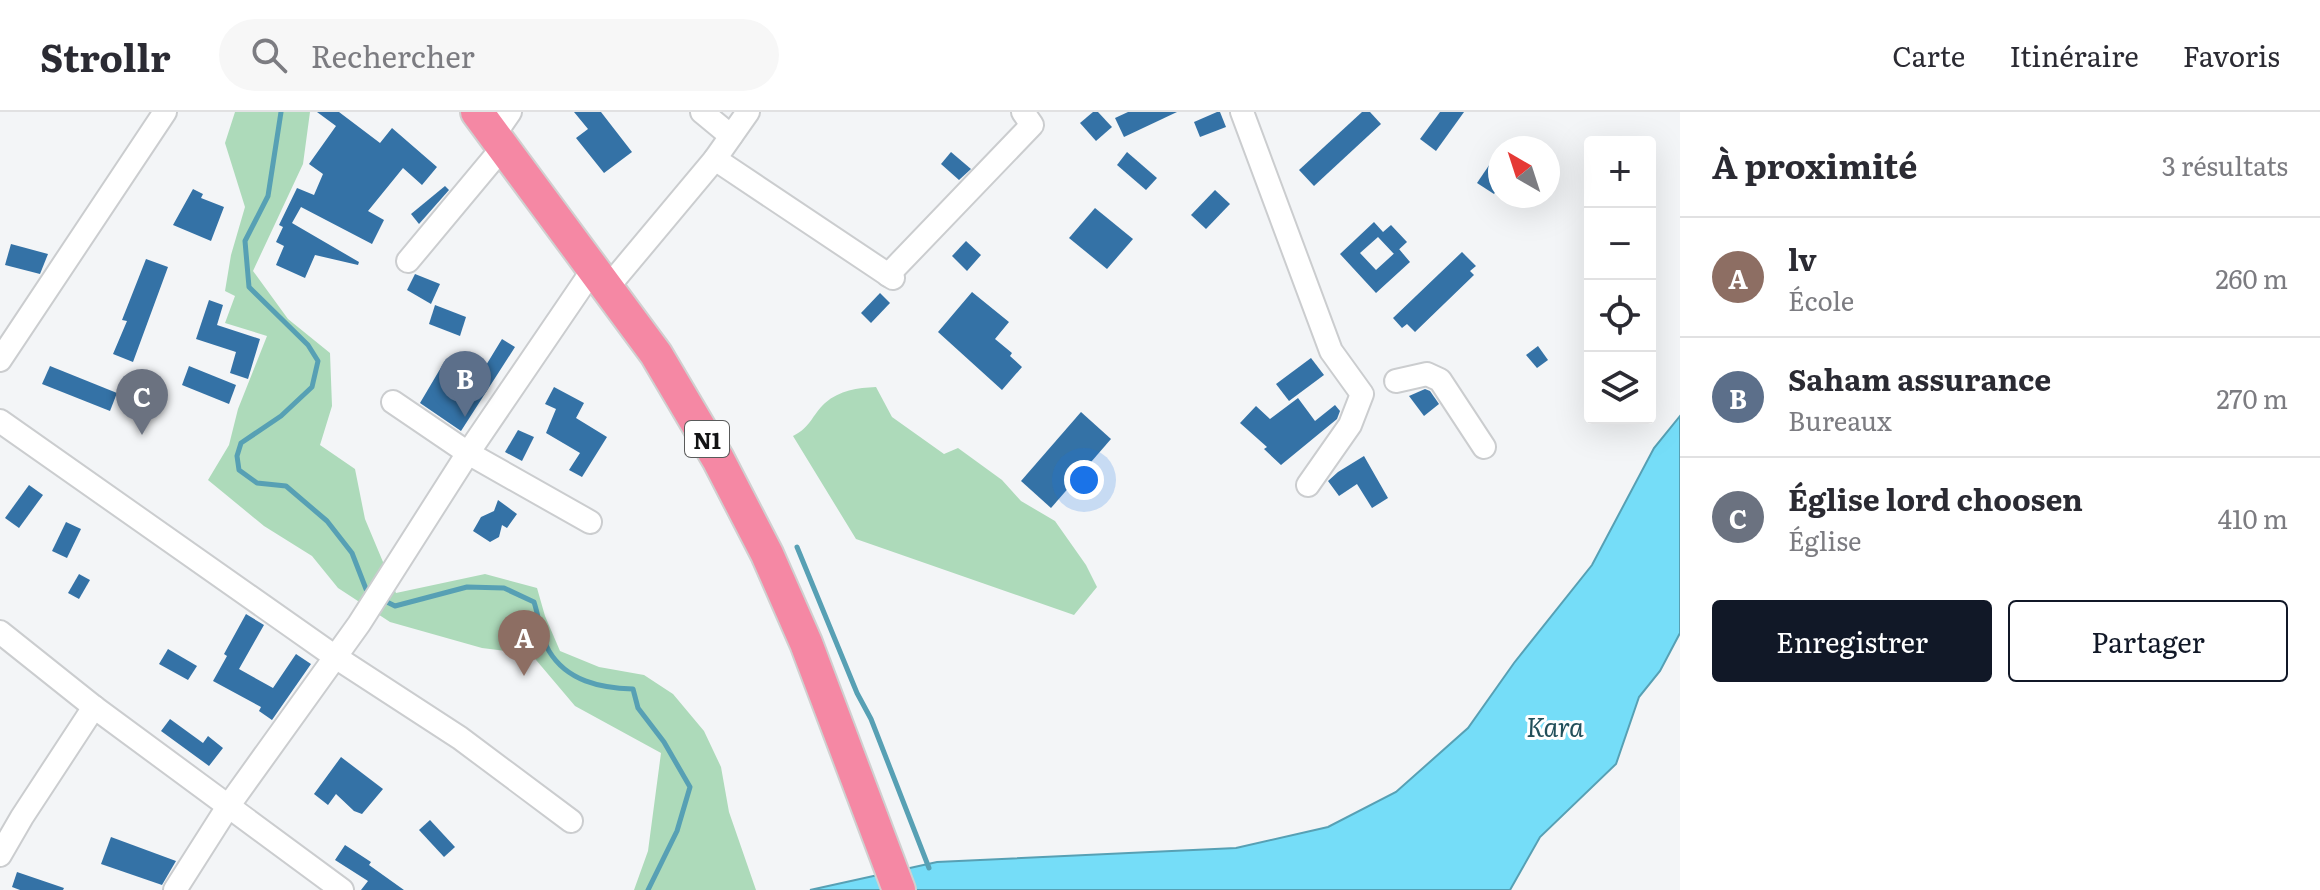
<!DOCTYPE html>
<html lang="fr">
<meta charset="utf-8">
<style>
:root{--surface:#fff;--page:#f7f7f7;--text:#2b2b33;--muted:#7c7c81;--line:#e1e1e2;--accent:#111827}
body{margin:0;font-family:Literata,serif;background:var(--page);color:var(--text)}
.controls{position:absolute;right:24px;top:24px;display:grid;overflow:hidden;border-radius:8px;box-shadow:0 8px 32px #0002}
.controls button{width:72px;height:72px;display:grid;place-items:center;padding:0;border:0;border-bottom:2px solid var(--line);background:var(--surface);color:var(--text);font:40px sans-serif}
.compass{position:absolute;left:1488px;top:24px;width:72px;height:72px;border-radius:50%;background:var(--surface);box-shadow:0 8px 32px #0002;rotate:321deg}
.you{position:absolute;left:1084px;top:368px;width:28px;height:28px;margin:-20px;border:6px solid #fff;border-radius:50%;background:#1a73e8;box-shadow:0 0 0 12px #1a73e833}
.badge{display:grid;place-items:center;width:52px;height:52px;border-radius:50%;background:var(--accent);color:#fff;font-size:26px;font-weight:700}
.pin{position:absolute;translate:-50% -66px;filter:drop-shadow(0 2px 4px #0008)}
.pin::after{content:'';position:absolute;top:42px;width:28px;height:24px;background:inherit;clip-path:polygon(0 0,100% 0,50% 100%)}
.list{margin:0;padding:0;list-style:none}
h2{display:flex;justify-content:space-between;align-items:center;height:104px;margin:0;padding:0 32px;font-size:34px}
h2 small{font-size:26px;font-weight:400;color:var(--muted)}
.list li{display:grid;grid-template-columns:52px 1fr auto;gap:24px;align-items:center;box-sizing:border-box;height:120px;padding:0 32px;border-top:2px solid var(--line)}
.list b{display:block;font-size:30px;white-space:nowrap}
.list p{margin:0;font-size:26px;white-space:nowrap;color:var(--muted)}
.list em{font-size:26px;font-style:normal;color:var(--muted)}
.actions{display:flex;gap:16px;padding:24px 32px}
.actions a{flex:1;padding:18px 0;border:2px solid var(--accent);border-radius:8px;text-align:center;font-size:28px;color:var(--accent)}
.actions .main{background:var(--accent);color:#fff}
.icon{flex:none;width:44px;height:44px;fill:none;stroke:currentColor;stroke-width:2;stroke-linecap:round;stroke-linejoin:round}
.map{position:relative;flex:none;width:1680px;height:778px;overflow:hidden}
header{display:flex;align-items:center;gap:48px;box-sizing:border-box;height:112px;padding:0 40px;background:var(--surface);border-bottom:2px solid var(--line)}
header strong{font-size:38px}
nav{display:flex;gap:44px;margin-inline-start:auto;font-size:28px}
.search{width:560px;height:72px;background:var(--page);display:flex;align-items:center;gap:20px;box-sizing:border-box;padding:0 28px;border-radius:44px;color:var(--muted);font-size:30px}
main{display:flex}
aside{flex:1;background:var(--surface)}
.map>svg:first-child{display:block}
.green{fill:#addaba}
.water{fill:#75ddf8;stroke:#57a0b4;stroke-width:2}
.lines{fill:none;stroke-linecap:round;stroke-linejoin:round}
.stream{stroke:#57a0b4;stroke-width:5}
.building{fill:#3472a6}
.minor-casing{stroke:#cbcdcf;stroke-width:26}
.highway-casing{stroke:#d0d0d0;stroke-width:36}
.minor{stroke:#fff;stroke-width:22}
.highway{stroke:#f588a4;stroke-width:32}
.labels{text-anchor:middle;dominant-baseline:central;stroke-width:6;stroke-linejoin:round;paint-order:stroke}
.shield{fill:#fff;stroke:#595a5a;stroke-width:2}
.shield-label{font-size:22px;font-weight:bold;fill:#121314}
.water-label{font-size:26px;font-style:italic;fill:#214f5a;stroke:#fff}
</style>
<header>
<strong>Strollr</strong>
<div class="search"><svg class="icon" aria-label="search" viewBox="0 0 24 24"><circle cx="10" cy="10" r="6"/><path d="M15 15l6 6"/></svg>Rechercher</div>
<nav><a>Carte</a><a>Itinéraire</a><a>Favoris</a></nav>
</header>
<main>
<div class="map">
<svg width="1680" height="778" viewBox="0 0 1680 778">
<rect width="100%" height="100%" fill="#f3f5f7"/>
<g class="green">
<path d="M235 0H310L303 52 253 159 288 207 330 241 332 294 320 333 355 357 365 407 396 481 485 462 537 476 545 504 560 539 599 555 644 563 673 582 704 619 721 655 729 700 756 778H634L648 739 661 641 575 594 531 542 482 536 390 510 338 476 312 444 264 414 208 368 229 333 238 297 267 224 225 211 235 184 225 179 231 143 245 95 225 31Z"/>
<path d="M876 275 892 305 944 342 958 336 1002 368 1021 389 1055 409 1086 453 1097 475 1074 503 856 427 793 324C811 315 812 303 825 291 840 278 857 276 876 275Z"/>
</g>
<path class="water" d="M1680 304V521L1660 559 1639 585 1616 652 1540 725 1510 778H810L937 750 1236 736 1328 715 1396 680 1468 616 1514 551 1592 453 1654 336Z"/>
<g class="lines">
<g class="stream">
<path d="M281 0 268 84 245 129 249 175 308 233 318 249 312 275 281 304 241 331 237 344 239 358 257 371 286 374 327 409 352 441 366 477 371 481"/>
<path d="M797 435 857 581 871 607 929 756"/>
<path d="M383 488 395 494 467 475 504 476 534 490C539 505 541 526 549 539 567 569 600 576 633 577L638 596 664 630 690 675 677 719 648 778"/>
</g>
</g>
<g class="building">
<path d="M317 0H339L380 31 392 16 437 55 422 73 403 56 368 99 384 108 372 132 301 95 292 111 359 150 358 153 315 143 305 166 276 153 284 134 276 130 283 115 279 113 297 76 314 83 323 62 309 52 336 14Z"/>
<path d="M574 0H601L632 40 604 61 576 26 588 17Z"/>
<path d="M1093 0H1098L1112 15 1096 29 1080 11Z"/>
<path d="M1128 0H1177L1124 25 1115 6Z"/>
<path d="M1217 0H1220L1226 15 1200 25 1194 10Z"/>
<path d="M1362 0H1370L1381 12 1314 74 1299 58Z"/>
<path d="M1440 0H1464L1436 39 1420 27Z"/>
<path d="M1500 37V74L1494 82 1477 71Z"/>
<path d="M951 40 971 57 959 68 941 52Z"/>
<path d="M1127 40 1157 66 1146 78 1117 53Z"/>
<path d="M445 74 449 78 419 112 411 102Z"/>
<path d="M193 77 203 82 201 86 224 95 211 129 173 113Z"/>
<path d="M1215 78 1230 92 1206 117 1191 103Z"/>
<path d="M1095 96 1133 127 1107 157 1069 126Z"/>
<path d="M1374 110 1383 120 1391 113 1407 130 1394 142 1378 125 1360 141 1376 158 1399 137 1410 150 1376 181 1340 142Z"/>
<path d="M966 129 981 143 967 159 952 144Z"/>
<path d="M11 132 48 142 40 162 5 153Z"/>
<path d="M1462 140 1476 154 1470 159 1474 163 1415 220 1407 212 1402 216 1393 206Z"/>
<path d="M146 147 168 155 133 250 113 242 127 209 122 208Z"/>
<path d="M415 162 440 172 431 192 407 178Z"/>
<path d="M972 180 1009 210 995 227 1012 241 1010 244 1022 255 1002 278 938 220Z"/>
<path d="M880 181 890 191 871 211 861 201Z"/>
<path d="M209 188 223 193 217 213 260 227 248 267 230 261 236 240 196 227Z"/>
<path d="M435 193 466 205 460 224 429 212Z"/>
<path d="M502 227 515 235 461 319 420 291 446 247 477 268Z"/>
<path d="M1538 234 1548 248 1537 256 1526 243Z"/>
<path d="M1311 246 1324 263 1289 289 1276 272Z"/>
<path d="M50 254 117 281 110 299 42 272Z"/>
<path d="M189 254 236 273 229 292 182 273Z"/>
<path d="M554 275 584 291 576 306 607 325 582 365 569 358 580 341 546 321 556 297 545 292Z"/>
<path d="M1425 277 1430 279 1439 292 1424 304 1409 284Z"/>
<path d="M1298 286 1315 309 1335 293 1340 299 1337 307 1281 353 1264 337 1267 335 1240 311 1256 294 1270 307Z"/>
<path d="M1081 300 1111 327 1051 396 1021 369Z"/>
<path d="M518 318 534 325 522 349 505 340Z"/>
<path d="M1364 344 1388 386 1372 396 1357 372 1339 384 1328 369 1338 360Z"/>
<path d="M29 373 43 383 19 416 5 406Z"/>
<path d="M498 388 517 402 507 416 502 413 499 425 490 430 473 419 481 405 494 399Z"/>
<path d="M66 410 81 417 67 446 52 439Z"/>
<path d="M79 462 90 468 79 487 68 481Z"/>
<path d="M246 502 264 513 239 557 273 576 296 542 311 552 272 608 259 599 261 595 213 569 227 544 224 542Z"/>
<path d="M168 537 197 554 188 568 159 552Z"/>
<path d="M170 607 203 631 208 624 223 636 209 654 161 619Z"/>
<path d="M341 645 383 677 362 702 354 699 336 682 328 693 314 682Z"/>
<path d="M430 708 455 735 444 745 419 718Z"/>
<path d="M111 725 176 749 162 773 101 752Z"/>
<path d="M345 733 371 750 369 753 404 778H361L368 769 335 748Z"/>
<path d="M17 760 64 776 63 778H20L12 775Z"/>
</g>
<g class="lines">
<g class="minor-casing">
<g id="minor">
<path d="M702 0 731 24"/>
<path d="M1242 0 1331 239 1362 282 1350 313 1308 373"/>
<path d="M494 23 510 0"/>
<path d="M715 47 893 166"/>
<path d="M408 149 503 35"/>
<path d="M888 163 1032 13 1023 0"/>
<path d="M608 175 715 47 748 0"/>
<path d="M0 248 165 0"/>
<path d="M1396 269 1427 262 1440 268 1484 335"/>
<path d="M393 290 468 341 590 410"/>
<path d="M0 309 334 544 460 626 571 709"/>
<path d="M0 520 94 595 342 778"/>
<path d="M0 743 22 705 94 595"/>
<path d="M175 778 229 693 359 512 468 341 594 156"/>
</g>
</g>
<g class="highway-casing">
<path id="highway" d="M477 0 656 242 718 347 767 442 806 531 899 778"/>
</g>
<use href="#minor" class="minor"/>
<use href="#highway" class="highway"/>
</g>
<g class="labels">
<rect class="shield" x="685" y="309" width="44" height="36" rx="6"/>
<g class="shield-label">
<text x="707" y="327">N1</text>
</g>
<g class="water-label">
<text x="1555" y="613">Kara</text>
</g>
</g>
</svg>
<div class="controls">
<button>+</button>
<button>−</button>
<button><svg class="icon" aria-label="locate" viewBox="0 0 24 24"><circle cx="12" cy="12" r="6"/><path d="M12 2v4M12 18v4M2 12h4M18 12h4"/></svg></button>
<button><svg class="icon" aria-label="layers" viewBox="0 0 24 24"><path d="M12 4l9 5-9 5-9-5zM3 14l9 5 9-5"/></svg></button>
</div>
<svg class="compass" viewBox="-18 -18 36 36"><path d="M0-13l5 13h-10z" fill="#e53935"/><path d="M0 13l5-13h-10z" fill="#7c7c81"/></svg>
<div class="you"></div>
<div class="pin badge" style="left:524px;top:564px;background:#8d6e63">A</div>
<div class="pin badge" style="left:465px;top:305px;background:#5c6f8a">B</div>
<div class="pin badge" style="left:142px;top:323px;background:#6b7280">C</div>
</div>
<aside>
<h2>À proximité<small>3 résultats</small></h2>
<ul class="list">
<li><span class="badge" style="background:#8d6e63">A</span><div><b>lv</b><p>École</p></div><em>260 m</em></li>
<li><span class="badge" style="background:#5c6f8a">B</span><div><b>Saham assurance</b><p>Bureaux</p></div><em>270 m</em></li>
<li><span class="badge" style="background:#6b7280">C</span><div><b>Église lord choosen</b><p>Église</p></div><em>410 m</em></li>
</ul>
<div class="actions"><a class="main">Enregistrer</a><a>Partager</a></div>
</aside>
</main>
